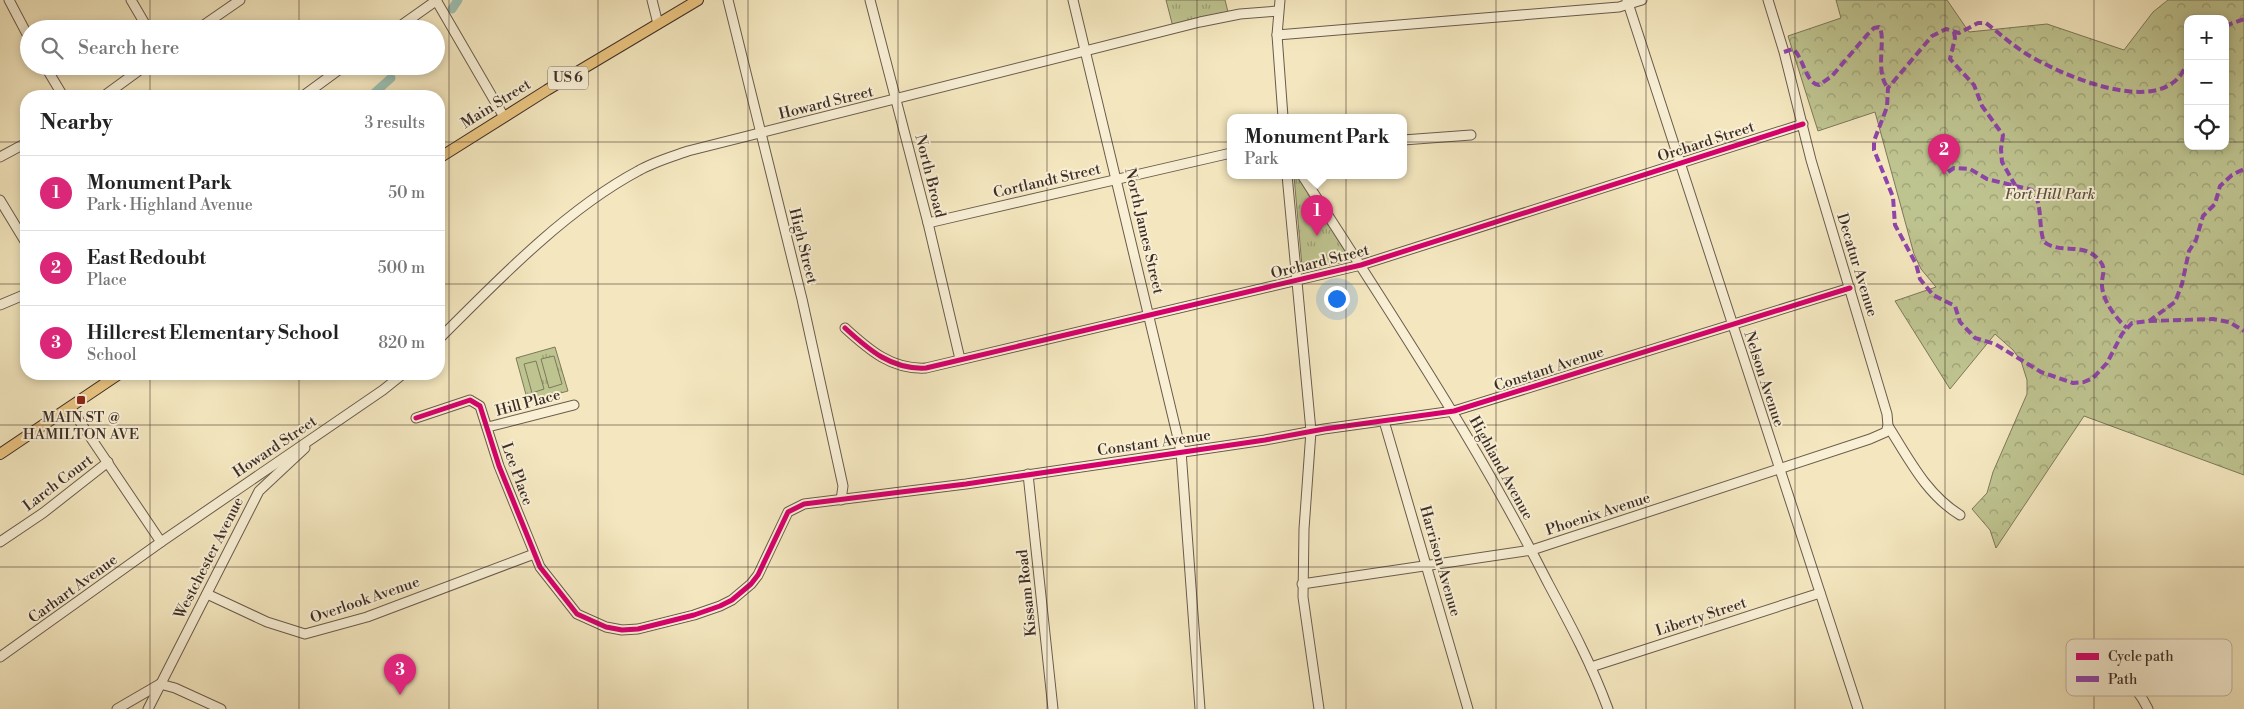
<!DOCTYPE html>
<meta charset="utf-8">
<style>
:root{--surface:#fff;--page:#f6f6f6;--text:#222;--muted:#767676;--line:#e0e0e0;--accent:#db2777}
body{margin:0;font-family:"Libre Bodoni",serif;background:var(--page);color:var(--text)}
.controls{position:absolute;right:15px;top:15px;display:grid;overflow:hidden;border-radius:10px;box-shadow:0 2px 8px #0003}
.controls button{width:45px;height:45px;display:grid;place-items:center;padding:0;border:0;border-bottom:1px solid var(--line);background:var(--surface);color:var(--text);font:25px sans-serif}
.you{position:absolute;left:1336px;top:298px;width:18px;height:18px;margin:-12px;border:4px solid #fff;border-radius:50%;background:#1a73e8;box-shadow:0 0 0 8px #1a73e833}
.badge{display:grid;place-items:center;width:32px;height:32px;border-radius:50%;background:var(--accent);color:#fff;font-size:16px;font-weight:700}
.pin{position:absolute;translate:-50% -41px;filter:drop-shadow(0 1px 2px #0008)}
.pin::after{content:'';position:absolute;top:26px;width:18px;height:15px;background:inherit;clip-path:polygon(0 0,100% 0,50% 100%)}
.popup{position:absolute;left:1227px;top:114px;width:180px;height:65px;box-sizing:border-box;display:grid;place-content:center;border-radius:10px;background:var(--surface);filter:drop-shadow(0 1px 4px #0005);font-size:16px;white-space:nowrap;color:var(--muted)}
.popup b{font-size:19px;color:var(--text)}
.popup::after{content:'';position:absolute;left:50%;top:100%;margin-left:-10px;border:10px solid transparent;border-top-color:var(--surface)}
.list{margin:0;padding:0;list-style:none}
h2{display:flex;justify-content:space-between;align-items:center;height:65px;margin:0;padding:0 20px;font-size:21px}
h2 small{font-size:16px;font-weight:400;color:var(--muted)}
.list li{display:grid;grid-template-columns:32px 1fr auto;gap:15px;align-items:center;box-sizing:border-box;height:75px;padding:0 20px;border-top:1px solid var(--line)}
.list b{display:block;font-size:19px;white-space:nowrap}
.list p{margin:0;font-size:16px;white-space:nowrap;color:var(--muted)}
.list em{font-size:16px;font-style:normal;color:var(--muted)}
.icon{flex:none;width:28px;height:28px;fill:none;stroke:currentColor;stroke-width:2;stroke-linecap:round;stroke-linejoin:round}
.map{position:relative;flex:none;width:2244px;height:709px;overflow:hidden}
.search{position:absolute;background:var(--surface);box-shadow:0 2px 8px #0003;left:20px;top:20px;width:425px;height:55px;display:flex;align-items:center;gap:12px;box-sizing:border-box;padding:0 18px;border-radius:28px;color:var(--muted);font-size:19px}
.panel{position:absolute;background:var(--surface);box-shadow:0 2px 8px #0003;left:20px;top:90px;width:425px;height:290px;border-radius:20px}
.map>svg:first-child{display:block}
.grass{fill:url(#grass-tufts);stroke:#7d785c}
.forest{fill:url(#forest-crowns);stroke:#7d785c;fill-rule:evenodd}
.pitch{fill:#bec490;stroke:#7d785c}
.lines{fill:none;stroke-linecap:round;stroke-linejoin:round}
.canal{stroke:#9cc0b2;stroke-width:9}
.minor-casing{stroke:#6a5c4d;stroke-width:11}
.major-casing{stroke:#3c2d27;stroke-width:12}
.minor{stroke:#f8efd5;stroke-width:9}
.major{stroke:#eac480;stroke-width:10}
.quiet{stroke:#8e44ad;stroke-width:4;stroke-dasharray:8 4;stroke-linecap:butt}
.cycleway-casing{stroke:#f8efd5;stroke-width:8}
.cycleway{stroke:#d6006c;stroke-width:5}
.grid{fill:none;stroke:#3c2d27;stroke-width:1;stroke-opacity:0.55}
.poi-dot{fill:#8f2418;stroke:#f8efd5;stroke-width:2}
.labels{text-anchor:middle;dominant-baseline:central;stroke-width:4;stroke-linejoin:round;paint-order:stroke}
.shield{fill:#f8efd5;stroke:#74675b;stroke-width:1}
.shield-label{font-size:14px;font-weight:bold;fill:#3c2d27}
.street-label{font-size:15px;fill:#3c2d27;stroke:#f8efd5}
.park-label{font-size:15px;font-style:italic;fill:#5c5341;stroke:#f8efd5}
.poi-label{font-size:15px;fill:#3c2d27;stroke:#f8efd5}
.key{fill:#f8efd5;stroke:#c0b5a1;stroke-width:1}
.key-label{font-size:14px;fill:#3c2d27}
</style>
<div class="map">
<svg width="2244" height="709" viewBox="0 0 2244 709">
<defs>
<pattern id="grass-tufts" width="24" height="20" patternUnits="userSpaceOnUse" patternTransform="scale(1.25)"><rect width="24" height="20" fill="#bec490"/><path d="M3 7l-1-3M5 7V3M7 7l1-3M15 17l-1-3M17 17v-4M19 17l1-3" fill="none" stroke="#9ca076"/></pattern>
<pattern id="forest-crowns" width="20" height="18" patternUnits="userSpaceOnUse" patternTransform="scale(1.25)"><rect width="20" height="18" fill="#bec490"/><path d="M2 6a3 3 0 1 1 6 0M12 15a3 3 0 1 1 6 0" fill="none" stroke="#9ca076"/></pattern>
</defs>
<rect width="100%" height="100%" fill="#f4e7bf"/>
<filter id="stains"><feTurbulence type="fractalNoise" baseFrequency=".004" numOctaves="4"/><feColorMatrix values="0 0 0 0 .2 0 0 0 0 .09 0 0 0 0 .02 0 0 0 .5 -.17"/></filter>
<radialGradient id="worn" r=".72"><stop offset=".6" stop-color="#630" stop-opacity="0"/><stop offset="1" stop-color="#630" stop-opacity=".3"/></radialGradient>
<g class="grass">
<path d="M1166 0H1225L1229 16 1173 27Z"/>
<path d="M1297 175 1347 254V257L1344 262 1308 270 1302 266 1294 176Z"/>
<path d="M555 347 568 391 528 402 516 358Z"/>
</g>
<path class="forest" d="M1836 0H1947L1969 32 2047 24 2124 50 2153 12 2168 0H2244V475L2084 416 1996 548 1990 530 1972 509 1987 493 1993 472 2027 394V380L2021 361 2013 350 1995 334 1950 389 1895 301 1936 287 1921 269 1914 254 1875 112 1818 131 1788 36 1841 18ZM2188 19H2225V146H2188Z"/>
<g class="pitch">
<path d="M554 356 562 384 549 388 541 359Z"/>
<path d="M536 361 544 389 532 393 524 364Z"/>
</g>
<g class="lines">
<g class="canal">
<path d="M452 9 458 0"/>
<path d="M371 96 391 78"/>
</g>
<g class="minor-casing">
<g id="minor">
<path d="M9 0 29 38"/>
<path d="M131 0 148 29"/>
<path d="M436 0 504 117"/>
<path d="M652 0 658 24"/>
<path d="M728 0 802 299 843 486 841 500"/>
<path d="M870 0 928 223 960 359"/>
<path d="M1073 0 1181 451 1200 709"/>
<path d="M1280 0 1277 35 1283 117"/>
<path d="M1627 0 1858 709"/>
<path d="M1768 0 1784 52 1811 160 1887 414 1888 426C1909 459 1926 494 1960 515"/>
<path d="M198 29 240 0"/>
<path d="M396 29 437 0"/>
<path d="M1277 35 1619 7 1642 0"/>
<path d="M45 66 63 96"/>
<path d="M104 96 145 66"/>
<path d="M303 96 344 66"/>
<path d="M1403 140 1471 135"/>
<path d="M0 157 26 143"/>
<path d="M1287 175 1311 431 1304 529 1303 597 1319 709"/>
<path d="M1302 175C1388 309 1476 441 1548 583 1570 624 1592 665 1608 709"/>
<path d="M0 200 26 243"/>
<path d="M928 223 1231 153"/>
<path d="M0 305 26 294"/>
<path d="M845 328C869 350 892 370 926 368L1361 265 1803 124"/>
<path d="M439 339C497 281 565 210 638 171 653 162 671 157 688 151L1200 22 1240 14 1278 11"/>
<path d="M70 407 161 542"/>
<path d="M416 418 470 400 480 406 499 466 540 567 577 614 606 627 622 630 638 629 694 615 720 606 732 600 751 584 758 575 788 512 804 504 966 484 1265 440 1324 429 1454 411 1850 288"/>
<path d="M1384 421 1468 709"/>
<path d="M488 427 574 405"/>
<path d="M1028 474 1053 709"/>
<path d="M0 542 43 513 108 462"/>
<path d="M1302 584 1532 550 1870 439 1886 432 1888 426"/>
<path d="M207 594 267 622 305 634 367 617 534 554"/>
<path d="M2088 655C2114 667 2135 682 2148 709"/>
<path d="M0 657 161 542 383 390 403 374"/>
<path d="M1591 667 1820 593"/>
<path d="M117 709 160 684 175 688 221 709"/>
<path d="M148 709 259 491 305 448"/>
</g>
</g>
<g class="major-casing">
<g id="major">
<path d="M439 158 547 90 698 0"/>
<path d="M0 454 119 374"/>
</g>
</g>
<use href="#minor" class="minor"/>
<use href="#major" class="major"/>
<g class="quiet">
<path d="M2225 26 2244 19"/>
<path d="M1954 32 1955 38 1950 59 1974 85 1982 106 2003 135 2001 149 2002 162 2015 185"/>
<path d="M1784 52 1793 49C1804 58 1805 83 1819 85L1832 76 1867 35 1874 28 1879 27C1887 36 1874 72 1888 88"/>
<path d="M2188 58C2173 125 2062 76 2025 53 2011 44 1999 33 1986 23H1978L1959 33 1946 29 1932 36 1888 88 1887 107 1874 141V150L1893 197 1895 225 1916 264 1920 279 1933 295 1955 306 1960 322 1975 338 1995 344 2041 372 2073 383 2084 382 2093 378 2107 363 2122 334 2132 323 2149 321 2175 302 2182 284 2189 251 2196 240 2203 216 2215 204 2220 186 2232 175 2244 169"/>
<path d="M1948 172 1954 168 1970 169 1987 179 2032 190C2043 203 2038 226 2044 242 2062 255 2084 241 2100 261 2107 269 2101 277 2102 286 2103 301 2116 319 2127 328"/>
<path d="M2149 321 2213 319 2229 322 2244 331"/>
</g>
<g class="cycleway-casing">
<g id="cycleway">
<path d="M845 328C869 350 892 370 926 368L1361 265 1803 124"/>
<path d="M416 418 470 400 480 406 499 466 540 567 577 614 606 627 622 630 638 629 694 615 720 606 732 600 751 584 758 575 788 512 804 504 966 484 1265 440 1324 429 1454 411 1850 288"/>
</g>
</g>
<use href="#cycleway" class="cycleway"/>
</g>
<path class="grid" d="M150 0V29M299 0V29M449 0V709M598 0V709M748 0V709M898 0V709M1047 0V709M1197 0V709M1346 0V709M1496 0V709M1646 0V709M1795 0V709M1945 0V709M2094 0V709M150 66V96M299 66V96M0 142H26M439 142H2188M2225 142H2244M0 284H26M439 284H2244M150 374V709M299 374V709M0 425H2244M0 567H2244"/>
<rect class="poi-dot" x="76" y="395" width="10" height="10" rx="2.5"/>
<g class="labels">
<rect class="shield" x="548" y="66.5" width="40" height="23" rx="4"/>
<g class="shield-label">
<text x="568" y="78">US 6</text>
</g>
<g class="street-label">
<text transform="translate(826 103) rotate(-14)">Howard Street</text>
<text transform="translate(496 104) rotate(-32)">Main Street</text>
<text transform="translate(1706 142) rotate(-18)">Orchard Street</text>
<text transform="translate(930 176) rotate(76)">North Broad</text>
<text transform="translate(1047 181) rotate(-13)">Cortlandt Street</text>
<text transform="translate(1144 231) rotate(77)">North James Street</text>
<text transform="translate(803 246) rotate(76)">High Street</text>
<text transform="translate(1320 262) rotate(-14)">Orchard Street</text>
<text transform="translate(1857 265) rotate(73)">Decatur Avenue</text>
<text transform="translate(1549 369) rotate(-18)">Constant Avenue</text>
<text transform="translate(1764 379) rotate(72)">Nelson Avenue</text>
<text transform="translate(528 403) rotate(-15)">Hill Place</text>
<text transform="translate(1154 443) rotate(-8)">Constant Avenue</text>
<text transform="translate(275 447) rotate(-34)">Howard Street</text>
<text transform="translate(1501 468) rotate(61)">Highland Avenue</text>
<text transform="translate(517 474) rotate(70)">Lee Place</text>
<text transform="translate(58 483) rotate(-37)">Larch Court</text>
<text transform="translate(1598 514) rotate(-18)">Phoenix Avenue</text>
<text transform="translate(209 558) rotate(-63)">Westchester Avenue</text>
<text transform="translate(1440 561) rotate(74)">Harrison Avenue</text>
<text transform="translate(73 589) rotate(-36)">Carhart Avenue</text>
<text transform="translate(1027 593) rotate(-96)">Kissam Road</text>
<text transform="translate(365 600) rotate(-19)">Overlook Avenue</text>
<text transform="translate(1701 617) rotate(-18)">Liberty Street</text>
</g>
<g class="park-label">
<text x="2050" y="194">Fort Hill Park</text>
</g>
<g class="poi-label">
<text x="81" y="417">MAIN ST @<tspan x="81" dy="17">HAMILTON AVE</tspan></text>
</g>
</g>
<rect x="2066" y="639" width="166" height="57" rx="8" class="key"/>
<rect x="2076" y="653" width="23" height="7" fill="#d6006c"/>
<rect x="2076" y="676" width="23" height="6" fill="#8e44ad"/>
<g class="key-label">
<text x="2108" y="661">Cycle path</text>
<text x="2108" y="684">Path</text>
</g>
<rect width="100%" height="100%" filter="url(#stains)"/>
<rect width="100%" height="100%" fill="url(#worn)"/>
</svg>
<div class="controls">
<button>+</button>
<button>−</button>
<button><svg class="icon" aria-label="locate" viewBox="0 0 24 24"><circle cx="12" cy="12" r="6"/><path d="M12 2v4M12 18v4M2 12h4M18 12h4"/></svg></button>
</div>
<div class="you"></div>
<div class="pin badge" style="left:1317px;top:236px">1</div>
<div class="popup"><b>Monument Park</b>Park</div>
<div class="pin badge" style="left:1944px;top:175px">2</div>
<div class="pin badge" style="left:400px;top:695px">3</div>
<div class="search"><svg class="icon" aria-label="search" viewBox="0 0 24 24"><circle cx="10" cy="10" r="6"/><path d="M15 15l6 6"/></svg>Search here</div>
<section class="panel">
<h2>Nearby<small>3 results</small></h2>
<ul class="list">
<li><span class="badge">1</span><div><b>Monument Park</b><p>Park · Highland Avenue</p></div><em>50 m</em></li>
<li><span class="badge">2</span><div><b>East Redoubt</b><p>Place</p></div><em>500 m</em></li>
<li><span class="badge">3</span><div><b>Hillcrest Elementary School</b><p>School</p></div><em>820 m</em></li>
</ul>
</section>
</div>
